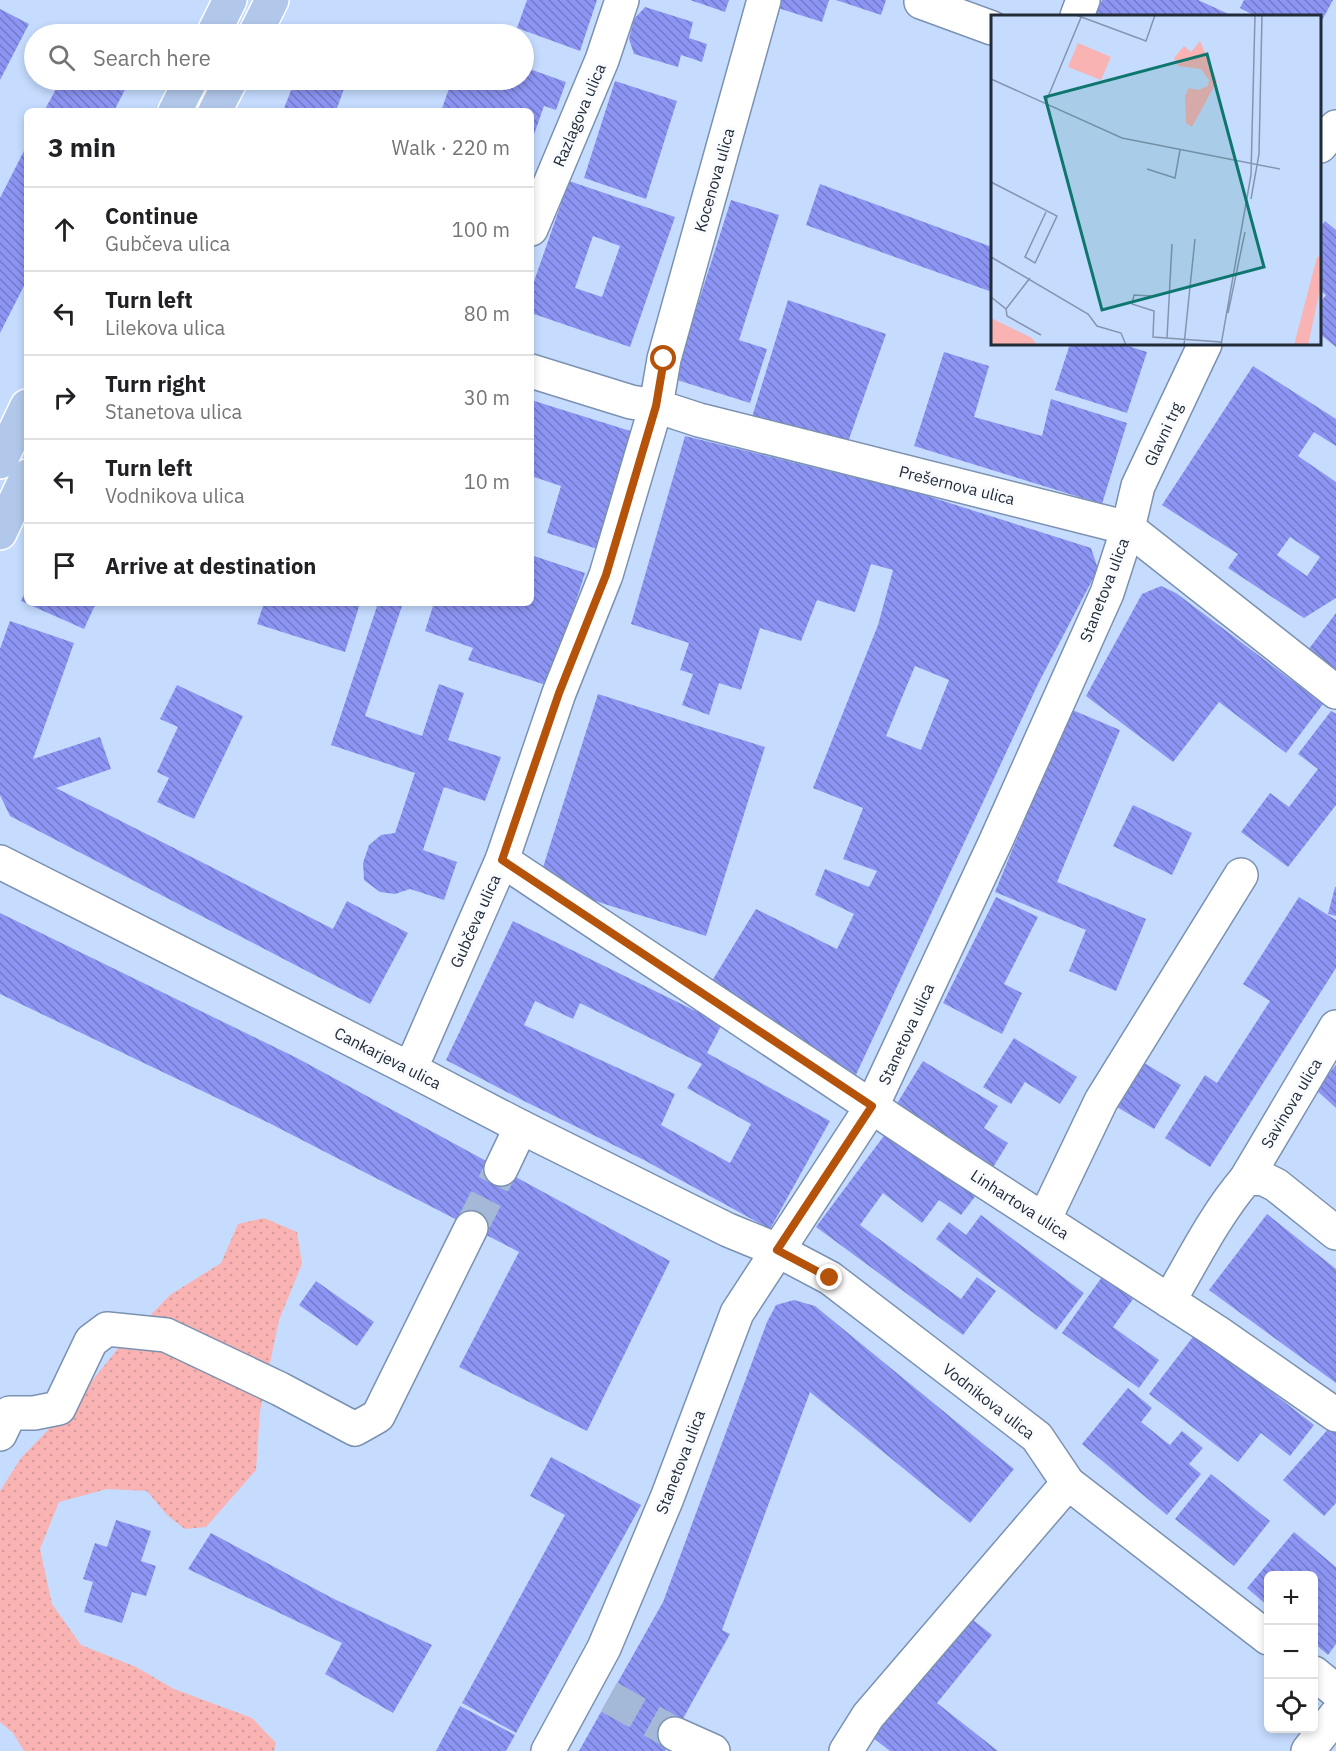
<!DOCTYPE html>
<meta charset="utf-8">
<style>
:root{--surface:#fff;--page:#f2f2f2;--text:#202124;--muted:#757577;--line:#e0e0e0}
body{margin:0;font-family:"IBM Plex Sans",sans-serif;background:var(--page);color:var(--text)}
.controls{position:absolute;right:18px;bottom:18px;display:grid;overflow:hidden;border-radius:9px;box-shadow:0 3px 9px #0003}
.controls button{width:54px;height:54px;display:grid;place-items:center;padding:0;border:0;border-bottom:2px solid var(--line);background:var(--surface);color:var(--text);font:30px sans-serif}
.stop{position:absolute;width:18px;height:18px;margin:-14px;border:4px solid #b45309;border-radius:50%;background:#fff}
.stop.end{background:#b45309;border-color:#fff;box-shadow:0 2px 6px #0008}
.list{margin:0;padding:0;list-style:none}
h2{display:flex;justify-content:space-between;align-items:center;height:78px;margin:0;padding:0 24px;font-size:26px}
h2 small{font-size:20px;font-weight:400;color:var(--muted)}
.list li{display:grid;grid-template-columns:39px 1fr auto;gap:18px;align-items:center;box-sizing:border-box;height:84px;padding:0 24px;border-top:2px solid var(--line)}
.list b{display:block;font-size:22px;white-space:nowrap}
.list p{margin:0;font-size:20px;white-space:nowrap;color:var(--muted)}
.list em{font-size:20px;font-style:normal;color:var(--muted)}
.icon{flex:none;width:33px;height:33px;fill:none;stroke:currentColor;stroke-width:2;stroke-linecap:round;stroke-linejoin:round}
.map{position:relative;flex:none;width:1336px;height:1751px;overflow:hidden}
.search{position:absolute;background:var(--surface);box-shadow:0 3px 9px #0003;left:24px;top:24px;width:510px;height:66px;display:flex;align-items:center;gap:15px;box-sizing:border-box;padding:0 21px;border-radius:33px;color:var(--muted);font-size:22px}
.panel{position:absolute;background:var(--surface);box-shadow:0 3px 9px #0003;left:24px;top:108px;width:510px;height:498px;border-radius:9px}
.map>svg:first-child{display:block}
.grass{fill:url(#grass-dots)}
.building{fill:url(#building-back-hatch);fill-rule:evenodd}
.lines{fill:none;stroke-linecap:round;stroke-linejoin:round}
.minor-tunnel{stroke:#a4b9d7;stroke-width:33;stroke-dasharray:33 16;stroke-linecap:butt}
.minor-casing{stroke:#7b91b1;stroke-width:36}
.major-casing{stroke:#fff;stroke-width:36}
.minor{stroke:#fff;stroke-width:33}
.major{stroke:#b2c8eb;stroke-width:33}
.route{stroke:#b45309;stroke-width:8}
.labels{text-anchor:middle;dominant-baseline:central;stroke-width:6;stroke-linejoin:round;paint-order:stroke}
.street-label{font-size:16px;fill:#222b38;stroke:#f9fbff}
.inset-road{fill:none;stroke:#8495af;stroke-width:1.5}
.view{fill:#0f766e;fill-opacity:0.15;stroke:#0f766e;stroke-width:3}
.inset-edge{fill:none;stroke:#222b38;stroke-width:3}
</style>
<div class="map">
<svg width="1336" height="1751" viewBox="0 0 1336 1751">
<defs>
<pattern id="grass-dots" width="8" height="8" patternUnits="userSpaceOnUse" patternTransform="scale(1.5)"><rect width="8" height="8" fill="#f9b3b3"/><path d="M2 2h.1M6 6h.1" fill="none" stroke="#d59a9b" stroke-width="1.8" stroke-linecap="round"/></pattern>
<pattern id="building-back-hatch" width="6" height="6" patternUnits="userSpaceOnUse" patternTransform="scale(1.5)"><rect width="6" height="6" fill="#8d95f4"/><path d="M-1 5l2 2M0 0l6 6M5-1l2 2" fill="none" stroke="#737ac7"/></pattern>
</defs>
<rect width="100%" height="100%" fill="#c5dcff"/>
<path class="grass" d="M264 1218 297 1232 302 1264 279 1320 260 1411 256 1470 206 1527 185 1529 167 1515 147 1491 107 1489 59 1502 40 1549 52 1604 81 1645 136 1667 174 1689 252 1718 276 1743 274 1751H24L13 1733 0 1722V1491L21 1458 74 1403 117 1350 170 1295 221 1263 238 1224Z"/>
<g class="building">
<path d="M527 0H597L580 51 517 28Z"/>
<path d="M690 0H729L725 12Z"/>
<path d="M781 0H829L822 22 778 8Z"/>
<path d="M836 0H886L881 15Z"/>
<path d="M1102 0H1198L1233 16H1094Z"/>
<path d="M1244 0H1333L1320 24V16H1255L1240 8Z"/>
<path d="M645 7 693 22 689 38 707 44 702 62 681 55 678 67 634 54 629 39 634 19Z"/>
<path d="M0 9 29 24 0 80Z"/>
<path d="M524 67 566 82 556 110 544 106 531 143V111H441L452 80H524Z"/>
<path d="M61 80H130L114 111H44Z"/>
<path d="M295 80H347L336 111H283Z"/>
<path d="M615 81 677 101 646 199 584 178Z"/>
<path d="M27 145V280L0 333V198Z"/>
<path d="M569 181 675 217 630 347 531 313V290ZM593 236 620 246 602 297 575 288Z"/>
<path d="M820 184 992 247V292L806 225Z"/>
<path d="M731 200 779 215 739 340 767 349 750 403 674 379Z"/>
<path d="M1325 221 1336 230V347L1320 334V303L1326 295 1320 290V228Z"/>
<path d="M788 300 886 334 848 442 752 417Z"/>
<path d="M1070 344H1122L1147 352 1127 413 1055 390Z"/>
<path d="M944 352 989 366 974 417 1042 436 1051 399 1127 423 1102 504 914 446Z"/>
<path d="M1253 366 1336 419V446L1314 432 1298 456 1336 482V598L1304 618 1228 568 1238 554 1162 505ZM1290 537 1320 557 1307 576 1277 555Z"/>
<path d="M531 400 640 434 604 551 547 533 561 486 531 476Z"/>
<path d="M685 436 918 493 1091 548 1098 569 1039 682 854 1079 707 989 756 909 837 949 854 914 815 895 825 869 869 887 877 871 843 859 863 808 813 788 878 625 893 570 871 564 855 612 817 600 801 641 760 628 741 690 719 683 709 715 682 705 693 674 680 670 689 643 631 624ZM915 666 949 680 921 750 886 736Z"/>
<path d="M531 555 585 573 549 686 468 660 473 648 425 631 434 603H531Z"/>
<path d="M1161 586 1176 593 1323 704 1286 753 1219 702 1173 762 1086 696 1142 594Z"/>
<path d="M27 588V603H96L84 629 21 601Z"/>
<path d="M264 603H360L345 652 257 624Z"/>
<path d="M378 603H403L365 716 422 736 439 684 464 693 448 740 501 757 485 801 444 787 423 850 457 862 444 900 410 889 395 894 380 892 364 880 363 863 369 845 381 835 395 833 415 773 331 745Z"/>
<path d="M1336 613V671L1308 650Z"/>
<path d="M10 621 74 643 33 759 100 737 111 769 56 788 333 929 347 901 408 933 370 1004 10 816 0 795V649Z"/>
<path d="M177 685 243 716 194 819 157 802 169 778 157 772 178 727 160 719Z"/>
<path d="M598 694 765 747 706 936 538 883Z"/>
<path d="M1070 709 1120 730 1057 882 1146 919 1116 991 1069 971 1086 930 995 892Z"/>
<path d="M1331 711 1336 714V805L1288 867 1241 832 1270 793 1289 807 1318 769 1298 754Z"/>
<path d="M1133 805 1192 833 1172 875 1113 846Z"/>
<path d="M1335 887H1336V916L1328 914Z"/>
<path d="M996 897 1038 917 1004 984 1022 993 1002 1034 943 1003Z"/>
<path d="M1299 897 1336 920V968L1210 1167 1165 1138 1205 1075 1217 1083 1270 1001 1243 984Z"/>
<path d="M0 913 297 1058 670 1261 587 1431 459 1367 519 1252 271 1124 0 994Z"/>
<path d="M513 921 722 1024 707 1053 830 1121 770 1229 644 1160 524 1101 446 1060ZM535 1001 573 1019 580 1003 702 1064 687 1088 751 1124 730 1163 661 1125 675 1094 524 1025Z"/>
<path d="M1014 1038 1077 1077 1060 1104 1025 1082 1011 1104 983 1087Z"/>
<path d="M1134 1057 1181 1085 1154 1129 1107 1101Z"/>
<path d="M923 1061 998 1106 984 1128 1008 1143 992 1169 893 1110Z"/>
<path d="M1336 1065V1108L1315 1089Z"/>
<path d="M889 1129 977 1194 961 1215 939 1200 922 1223 883 1193 860 1225 961 1299 977 1277 996 1291 963 1335 816 1227Z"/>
<path d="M1267 1214 1336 1269V1383L1209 1290Z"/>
<path d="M981 1215 1084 1293 1056 1330 936 1239 949 1222 966 1235Z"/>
<path d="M1102 1277 1133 1299 1113 1327 1159 1360 1139 1388 1062 1333Z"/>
<path d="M316 1281 374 1322 357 1346 299 1305Z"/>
<path d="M794 1300 815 1306 1014 1469 970 1523 810 1392 722 1630 730 1634 665 1751H579L663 1602 767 1322 776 1305Z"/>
<path d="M1196 1333 1314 1425 1290 1456 1261 1433 1238 1462 1149 1394Z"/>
<path d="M1128 1388 1152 1408 1141 1422 1170 1445 1182 1431 1203 1448 1189 1464 1201 1474 1167 1515 1082 1444Z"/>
<path d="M1330 1427 1336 1432V1503L1324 1516 1283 1480Z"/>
<path d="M551 1457 641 1505 516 1733 462 1703 565 1515 530 1496Z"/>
<path d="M1211 1474 1270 1521 1234 1566 1175 1519Z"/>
<path d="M116 1520 151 1531 141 1561 156 1566 146 1596 132 1592 122 1623 84 1612 93 1582 83 1579 95 1543 107 1547Z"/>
<path d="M1294 1532 1336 1567V1644L1328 1655 1314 1643V1576H1268V1606L1247 1588Z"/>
<path d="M211 1533 332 1598 432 1645 393 1713 325 1674 342 1643 188 1569Z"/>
<path d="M963 1612 992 1635 937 1703 998 1751H890L867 1733Z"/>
<path d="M460 1706 515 1735 506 1751H436Z"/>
</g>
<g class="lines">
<g class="minor-tunnel">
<path d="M471 1228 501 1169"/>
<path d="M609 1697 675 1734"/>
</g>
<g class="minor-casing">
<g id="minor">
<path d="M921 2 992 28"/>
<path d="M1077 16 1083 0"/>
<path d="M1320 146 1336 127"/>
<path d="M531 229 602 60 622 0"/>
<path d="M531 371 631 402 656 406 699 420 1128 528 1336 692"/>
<path d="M502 860 956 1163 1217 1332 1336 1415"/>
<path d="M0 862 408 1068 521 1127 728 1230 777 1250 830 1278 1037 1437 1068 1483 1268 1638"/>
<path d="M408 1068 418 1052 502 860 559 693 606 575 656 406 664 359 764 0"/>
<path d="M501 1169 521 1127"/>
<path d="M1246 1179 1336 1027"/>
<path d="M1044 1220 1101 1101 1241 875"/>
<path d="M1169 1301C1193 1260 1215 1215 1246 1179L1262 1178 1276 1185 1336 1233"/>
<path d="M0 1434 10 1413H34L59 1408 91 1341 107 1329 166 1335 280 1389 355 1429 378 1416 471 1228"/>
<path d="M1314 1673 1336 1691"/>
<path d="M675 1734 713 1751"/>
<path d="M548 1751 604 1648 667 1498 737 1313 872 1106 995 843 1107 593 1128 528 1138 486 1205 344"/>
<path d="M846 1751 868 1716 1068 1483"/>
<path d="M1308 1751 1336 1715"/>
</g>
</g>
<g class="major-casing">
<g id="major">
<path d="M213 34 230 0"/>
<path d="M255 34 272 0"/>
<path d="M175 111 191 80"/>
<path d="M215 111 231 80"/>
<path d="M0 462 27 406"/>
<path d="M0 533 27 476"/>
</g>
</g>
<use href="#minor" class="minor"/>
<use href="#major" class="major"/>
</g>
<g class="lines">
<path class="route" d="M664 359 656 406 606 575 559 693 502 860 872 1106 777 1250 830 1278"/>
</g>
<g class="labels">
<g class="street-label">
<text transform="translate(579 115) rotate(-67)">Razlagova ulica</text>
<text transform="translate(714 180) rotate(-74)">Kocenova ulica</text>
<text transform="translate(1163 434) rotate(-65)">Glavni trg</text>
<text transform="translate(957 485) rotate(14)">Prešernova ulica</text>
<text transform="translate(1104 590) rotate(-69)">Stanetova ulica</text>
<text transform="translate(475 921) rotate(-66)">Gubčeva ulica</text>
<text transform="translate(906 1034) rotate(-65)">Stanetova ulica</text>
<text transform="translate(388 1058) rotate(27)">Cankarjeva ulica</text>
<text transform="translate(1291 1103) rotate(-59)">Savinova ulica</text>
<text transform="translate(1020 1204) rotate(33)">Linhartova ulica</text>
<text transform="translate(989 1401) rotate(38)">Vodnikova ulica</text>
<text transform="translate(680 1462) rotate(-69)">Stanetova ulica</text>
</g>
</g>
<g transform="translate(991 15)">
<rect width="330" height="330" fill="#c5dcff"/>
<path d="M209 26 226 66 201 112 195 108 194 81 198 73 207 75 217 71 218 65 210 54 187 51 183 43 193 31 200 37ZM330 241V270L317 330H303L326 242Z" fill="#f9b3b3"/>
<path d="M0 303 41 323 46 330H0Z" fill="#f9b3b3"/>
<path d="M87 28 120 42 110 65 77 52Z" fill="#f9b3b3"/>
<path class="inset-road" d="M85 0 155 26 164 0M0 64 131 123 289 154M54 89 91 0M156 154 184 163 189 135M0 167 66 201 44 248 34 242 55 197M260 184 268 139 271 0M0 242 97 299 106 311 130 318 135 330M161 281 143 280 141 289 163 296 162 322 230 327M0 282 15 294 16 301 50 320M15 294 39 263M237 298 254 217M176 323 181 229M193 330 204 224M230 330 260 160 264 0"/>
<path class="view" d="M216 39 273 252 111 295 54 82Z"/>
<rect width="330" height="330" class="inset-edge"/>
</g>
</svg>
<div class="controls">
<button>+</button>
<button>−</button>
<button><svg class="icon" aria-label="locate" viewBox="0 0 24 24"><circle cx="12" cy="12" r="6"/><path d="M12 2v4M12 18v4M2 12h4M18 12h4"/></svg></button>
</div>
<div class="stop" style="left:664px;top:359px"></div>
<div class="stop end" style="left:830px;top:1278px"></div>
<div class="search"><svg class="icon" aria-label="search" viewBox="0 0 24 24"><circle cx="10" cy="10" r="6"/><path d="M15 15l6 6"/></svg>Search here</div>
<section class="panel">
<h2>3 min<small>Walk · 220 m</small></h2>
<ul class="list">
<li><svg class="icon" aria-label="ahead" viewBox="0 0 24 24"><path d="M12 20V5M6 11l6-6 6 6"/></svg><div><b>Continue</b><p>Gubčeva ulica</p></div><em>100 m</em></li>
<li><svg class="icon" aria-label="left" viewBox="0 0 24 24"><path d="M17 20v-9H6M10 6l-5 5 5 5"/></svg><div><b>Turn left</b><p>Lilekova ulica</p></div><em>80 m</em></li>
<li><svg class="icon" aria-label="right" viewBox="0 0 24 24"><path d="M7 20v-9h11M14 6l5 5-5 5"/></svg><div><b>Turn right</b><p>Stanetova ulica</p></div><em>30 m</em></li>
<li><svg class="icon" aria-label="left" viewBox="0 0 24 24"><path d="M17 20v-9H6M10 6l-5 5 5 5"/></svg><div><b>Turn left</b><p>Vodnikova ulica</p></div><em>10 m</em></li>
<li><svg class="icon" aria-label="arrive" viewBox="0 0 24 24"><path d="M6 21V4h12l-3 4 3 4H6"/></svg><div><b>Arrive at destination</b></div></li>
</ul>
</section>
</div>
